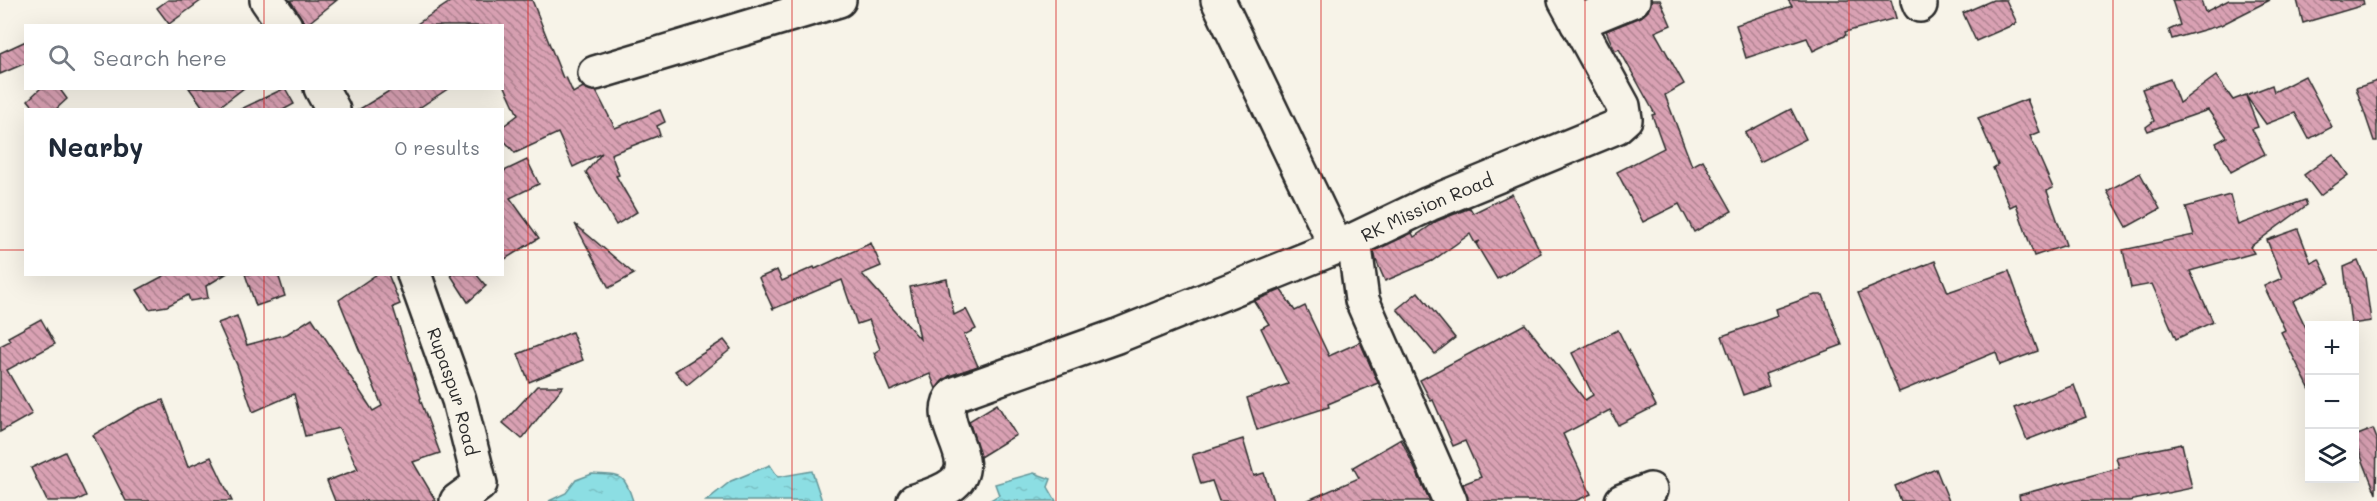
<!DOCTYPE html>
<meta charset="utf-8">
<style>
:root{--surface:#fff;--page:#f6f6f7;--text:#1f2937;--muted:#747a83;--line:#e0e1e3}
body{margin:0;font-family:Mali,sans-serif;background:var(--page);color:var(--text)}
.controls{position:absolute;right:18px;bottom:18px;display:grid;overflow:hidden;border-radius:0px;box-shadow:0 6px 24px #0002}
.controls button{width:54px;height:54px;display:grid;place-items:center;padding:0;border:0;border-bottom:2px solid var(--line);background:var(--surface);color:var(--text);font:30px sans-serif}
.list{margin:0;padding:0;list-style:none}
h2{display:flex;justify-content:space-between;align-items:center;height:78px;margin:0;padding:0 24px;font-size:26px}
h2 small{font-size:20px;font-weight:400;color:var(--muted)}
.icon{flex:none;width:33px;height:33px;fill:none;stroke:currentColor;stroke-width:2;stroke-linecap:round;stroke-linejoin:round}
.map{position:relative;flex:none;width:2377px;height:501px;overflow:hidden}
.search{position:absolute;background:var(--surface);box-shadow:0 6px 24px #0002;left:24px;top:24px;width:480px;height:66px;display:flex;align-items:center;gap:15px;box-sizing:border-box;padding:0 21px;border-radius:0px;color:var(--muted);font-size:22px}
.panel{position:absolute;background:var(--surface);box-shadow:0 6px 24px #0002;left:24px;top:108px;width:480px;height:168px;border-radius:0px}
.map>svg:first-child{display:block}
.water{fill:url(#water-ripples);stroke:#659699;stroke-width:1.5}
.building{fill:url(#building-back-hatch);stroke:#2b2b2b;stroke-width:1.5}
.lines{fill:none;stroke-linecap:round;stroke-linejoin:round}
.minor-casing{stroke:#2b2b2b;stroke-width:38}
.minor{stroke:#f7f3e8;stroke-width:33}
.grid{fill:none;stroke:#d62828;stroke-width:1.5;stroke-opacity:0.55}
.labels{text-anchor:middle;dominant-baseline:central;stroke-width:5;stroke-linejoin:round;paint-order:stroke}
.street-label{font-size:18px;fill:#2b2b2b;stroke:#f7f3e8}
</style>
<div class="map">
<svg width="2377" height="501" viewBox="0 0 2377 501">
<defs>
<pattern id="water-ripples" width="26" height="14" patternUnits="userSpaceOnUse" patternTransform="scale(1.5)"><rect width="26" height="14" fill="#8cdee3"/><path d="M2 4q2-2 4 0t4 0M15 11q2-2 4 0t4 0" fill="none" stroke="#79bfc3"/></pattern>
<pattern id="building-back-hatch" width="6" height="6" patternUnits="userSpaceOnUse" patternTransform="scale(1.5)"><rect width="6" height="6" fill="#d9a1b3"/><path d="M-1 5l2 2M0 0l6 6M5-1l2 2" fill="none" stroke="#b08392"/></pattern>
</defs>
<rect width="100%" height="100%" fill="#f7f3e8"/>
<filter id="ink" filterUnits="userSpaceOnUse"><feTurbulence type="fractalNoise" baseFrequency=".0167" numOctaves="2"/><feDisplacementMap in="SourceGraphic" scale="12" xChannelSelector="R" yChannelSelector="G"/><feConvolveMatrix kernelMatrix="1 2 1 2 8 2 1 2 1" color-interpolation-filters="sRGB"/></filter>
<g filter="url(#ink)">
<g class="water">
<path d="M770 465 778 477 812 471 822 501H706L731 481Z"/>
<path d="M1034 473 1051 479 1048 487 1056 501H989L999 495 995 484Z"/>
<path d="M592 474C621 476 624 472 633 501H549L566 493 576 480Z"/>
</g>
<g class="building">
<path d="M168 0H202L169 24 157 8Z"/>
<path d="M290 0H337L306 25Z"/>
<path d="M453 0H532L563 78 566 77 573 93 583 87 596 91 615 128 660 110 665 122 657 126 660 135 611 154 619 175 616 176 637 212 616 225 586 172 602 153 573 167 558 133 515 153 502 138V127L518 115 502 80V26H414Z"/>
<path d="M1651 0H1660L1671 25 1655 32 1684 84 1665 95 1692 166 1703 160 1732 211 1694 232 1679 204 1643 222 1617 172 1664 148 1652 115 1655 114 1619 49 1615 51 1606 31 1641 17 1648 11Z"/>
<path d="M1788 0H1891L1896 18 1845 32 1846 35 1813 51 1807 38 1746 58 1736 25 1792 6Z"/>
<path d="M1993 0H2006L2017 23 1976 41 1963 13Z"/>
<path d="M2172 0H2201L2205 12 2229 0H2270L2221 25 2172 39 2169 30 2180 25Z"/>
<path d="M2297 0H2363L2364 5 2303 23Z"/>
<path d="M26 41V63L0 74V53Z"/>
<path d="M2216 76 2233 100 2272 85 2274 92 2305 76 2332 127 2309 139 2295 113 2266 124 2246 96 2258 127 2252 129 2265 154 2231 172 2216 143 2227 137 2208 110 2148 131 2146 127 2154 121 2142 89 2170 79 2179 103Z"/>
<path d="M2377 81V141H2374L2356 88Z"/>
<path d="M41 88H59L67 99 55 110H36L28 100Z"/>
<path d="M189 88H244L215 110H205Z"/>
<path d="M285 88 294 104 283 110H239Z"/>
<path d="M394 88H449L416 110H358Z"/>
<path d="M2027 99 2040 132 2030 136 2053 188 2047 191 2066 245 2034 256 2016 204 2010 207 1993 168 1998 165 1978 118Z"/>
<path d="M1791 109 1806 139 1760 162 1745 133Z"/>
<path d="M2333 154 2348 175 2320 196 2304 175Z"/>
<path d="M527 160 539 184 510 198 539 238 502 261V172Z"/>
<path d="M2140 173 2160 209 2127 227 2107 191Z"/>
<path d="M1512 194 1541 253 1497 279 1476 244 1480 241 1475 243 1470 234 1432 261 1385 281 1376 260 1374 251 1412 233 1414 237 1437 221 1470 208 1473 213Z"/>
<path d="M2230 195 2238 225 2305 200 2307 205 2250 247 2254 253 2190 271 2213 322 2176 339 2152 284 2131 288 2123 250 2194 235 2186 207Z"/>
<path d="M575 224 634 274 609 288Z"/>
<path d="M2298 229 2311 263 2319 259 2330 283 2293 301 2310 336V390L2281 332 2285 330 2264 286 2282 278 2267 240Z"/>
<path d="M871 243 881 266 862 274 920 339 910 287 947 279 954 315 966 309 976 329 964 335 978 366 949 376 936 389 930 374 890 391 874 353 880 349 869 320 857 324 842 280 773 309 759 278 777 270 782 281 814 267 815 269Z"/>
<path d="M1935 261 1948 292 2009 271 2038 351 2000 365 1996 352 1899 392 1858 293Z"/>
<path d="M2358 261 2365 278 2371 321 2351 324 2344 267Z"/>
<path d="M167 274H226L206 286 208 298 190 301 188 295 167 306 149 309 137 290Z"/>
<path d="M245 274H278L285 296 256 306Z"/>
<path d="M377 274H388L400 304 393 307 421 398 420 399 440 453 413 462 436 501H335L327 481 358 469 339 428 305 436 294 394 253 412 237 365 218 323 237 316 247 345 287 334 312 318 373 411 382 406 339 300Z"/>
<path d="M450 274H476L486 286 468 302Z"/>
<path d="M1281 290 1295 311 1305 306 1329 356 1360 342 1378 383 1328 404 1329 407 1257 430 1247 398 1288 384 1261 328 1269 324 1254 301Z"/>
<path d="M1418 292 1455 338 1435 354 1397 309Z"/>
<path d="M1815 295H1823L1842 345 1765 374 1769 386 1743 395 1722 336 1778 316 1776 309Z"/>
<path d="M41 319 55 344 7 370 32 414 0 432V346L10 341 8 337Z"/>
<path d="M1525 324 1585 400 1593 395 1572 353 1618 330 1656 406 1618 425 1610 410 1563 434 1591 494 1575 501H1468L1463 484 1481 477 1465 441 1453 446 1433 400 1431 401 1420 380Z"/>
<path d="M572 332 583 360 529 382 518 354Z"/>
<path d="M724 340 731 349 687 385 675 371Z"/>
<path d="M2074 385 2086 417 2027 440 2014 408Z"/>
<path d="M537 386H563L522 439 503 423Z"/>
<path d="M163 400 188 467 211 457 232 501H126L93 435 138 409Z"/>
<path d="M997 404 1016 435 980 457 969 421Z"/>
<path d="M2373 429 2377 439 2376 494 2355 441V436Z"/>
<path d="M1243 439 1254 476 1264 473 1273 501H1219L1212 481 1201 484 1192 455Z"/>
<path d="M1401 439 1430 501H1306L1359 478 1353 467Z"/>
<path d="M2182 444 2192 488 2129 501H2020L2019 495 2119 468 2116 457Z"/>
<path d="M65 452 86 496 76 501H47L31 468Z"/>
<path d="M1936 469 1949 501H1901L1895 486Z"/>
</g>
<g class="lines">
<g class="minor-casing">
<g id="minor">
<path d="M267 0 285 26"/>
<path d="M1218 0 1336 246"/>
<path d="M1918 0 1920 5"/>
<path d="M1577 23 1633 0"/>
<path d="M595 73 839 0"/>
<path d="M321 88 333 110"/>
<path id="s1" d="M414 274 459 400 480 484 457 501"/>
<path d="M914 501C926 497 942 493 953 484 983 460 930 420 955 394L1117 336 1354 240"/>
<path id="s2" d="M1450 501 1362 300 1354 240 1429 204 1616 127 1625 119 1623 106 1565 0"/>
<path d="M1622 501 1650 490"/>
</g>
</g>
<use href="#minor" class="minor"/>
</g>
</g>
<path class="grid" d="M264 0V26M528 0V501M792 0V501M1056 0V501M1321 0V501M1585 0V501M1849 0V501M2113 0V501M264 88V110M0 250H26M502 250H2377M264 274V501"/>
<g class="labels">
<g class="street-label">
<text stroke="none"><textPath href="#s2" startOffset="360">RK Mission Road</textPath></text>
<text stroke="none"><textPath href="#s1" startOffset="124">Rupaspur Road</textPath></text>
</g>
</g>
</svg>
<div class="controls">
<button>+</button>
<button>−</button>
<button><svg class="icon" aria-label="layers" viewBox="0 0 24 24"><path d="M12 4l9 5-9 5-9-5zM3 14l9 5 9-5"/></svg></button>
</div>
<div class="search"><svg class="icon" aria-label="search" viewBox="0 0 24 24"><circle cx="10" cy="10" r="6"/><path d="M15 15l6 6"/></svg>Search here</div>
<section class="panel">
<h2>Nearby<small>0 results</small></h2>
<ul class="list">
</ul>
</section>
</div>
